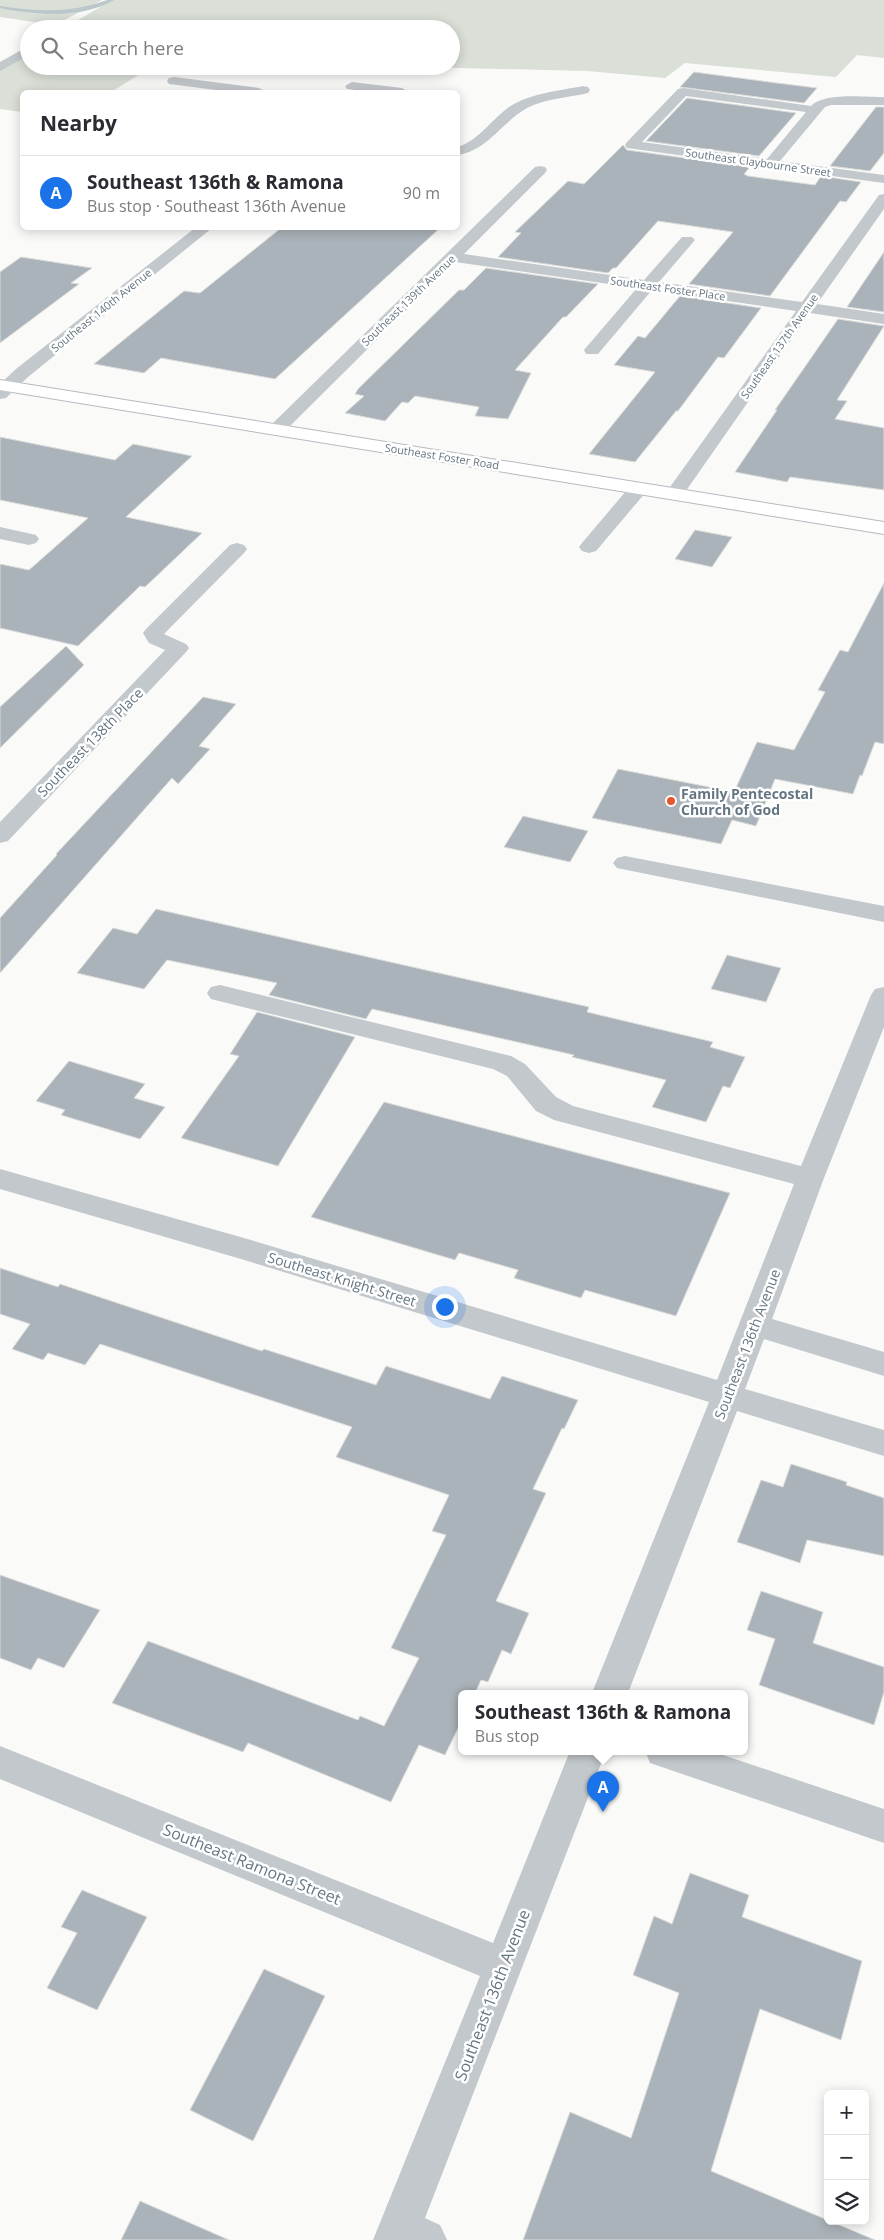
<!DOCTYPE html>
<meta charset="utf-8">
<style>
:root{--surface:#fff;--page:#f2f2f3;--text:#2b2b33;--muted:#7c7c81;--line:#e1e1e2;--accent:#1a73e8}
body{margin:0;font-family:"Open Sans",sans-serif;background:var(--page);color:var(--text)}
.controls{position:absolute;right:15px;bottom:15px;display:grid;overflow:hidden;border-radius:8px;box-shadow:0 2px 12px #0003}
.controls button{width:45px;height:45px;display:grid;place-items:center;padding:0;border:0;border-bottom:1px solid var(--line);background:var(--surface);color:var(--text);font:25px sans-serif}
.you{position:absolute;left:444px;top:1306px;width:18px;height:18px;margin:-12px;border:4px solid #fff;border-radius:50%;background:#1a73e8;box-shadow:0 0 0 8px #1a73e833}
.badge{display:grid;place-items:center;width:32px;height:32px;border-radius:50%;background:var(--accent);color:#fff;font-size:16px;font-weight:700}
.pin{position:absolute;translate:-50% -41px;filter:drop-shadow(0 1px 2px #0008)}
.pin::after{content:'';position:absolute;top:26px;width:18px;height:15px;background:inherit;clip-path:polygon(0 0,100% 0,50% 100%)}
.popup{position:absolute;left:458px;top:1690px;width:290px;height:65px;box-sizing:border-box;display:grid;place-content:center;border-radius:8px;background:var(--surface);filter:drop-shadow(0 1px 4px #0005);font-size:16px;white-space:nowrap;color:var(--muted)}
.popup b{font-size:19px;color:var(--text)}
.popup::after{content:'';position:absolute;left:50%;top:100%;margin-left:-10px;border:10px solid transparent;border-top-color:var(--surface)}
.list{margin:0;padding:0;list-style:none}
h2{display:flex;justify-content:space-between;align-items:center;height:65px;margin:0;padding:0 20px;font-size:21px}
h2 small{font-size:16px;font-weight:400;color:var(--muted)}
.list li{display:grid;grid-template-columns:32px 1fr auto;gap:15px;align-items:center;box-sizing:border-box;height:75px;padding:0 20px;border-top:1px solid var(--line)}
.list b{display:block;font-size:19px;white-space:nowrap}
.list p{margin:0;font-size:16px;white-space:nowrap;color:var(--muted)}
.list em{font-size:16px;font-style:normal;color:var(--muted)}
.icon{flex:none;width:28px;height:28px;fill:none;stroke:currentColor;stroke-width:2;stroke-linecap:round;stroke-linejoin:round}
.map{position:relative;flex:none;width:884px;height:2240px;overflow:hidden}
.search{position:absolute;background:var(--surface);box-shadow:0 2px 12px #0003;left:20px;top:20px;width:440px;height:55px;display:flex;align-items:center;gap:12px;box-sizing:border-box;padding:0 18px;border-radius:28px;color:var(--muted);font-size:19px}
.panel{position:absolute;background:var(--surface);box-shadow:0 2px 12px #0003;left:20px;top:90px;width:440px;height:140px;border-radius:8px}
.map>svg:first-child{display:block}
.green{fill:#dadfd7}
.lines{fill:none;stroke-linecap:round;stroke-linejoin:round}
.stream{fill:#bbc7cb;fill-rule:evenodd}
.building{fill:#aab3b9;stroke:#dcdcda}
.major-casing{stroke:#b5babe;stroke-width:2}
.minor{fill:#c3c8cc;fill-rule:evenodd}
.major{fill:#fff;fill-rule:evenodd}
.poi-dot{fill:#e4572e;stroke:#fff;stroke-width:2}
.labels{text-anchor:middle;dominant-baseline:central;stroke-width:5;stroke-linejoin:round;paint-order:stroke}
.far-street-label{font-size:11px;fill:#657683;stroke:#fff}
.street-label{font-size:14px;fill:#657683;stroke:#fff}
.poi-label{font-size:14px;font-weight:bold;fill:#657683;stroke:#fff;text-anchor:start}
.near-street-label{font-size:16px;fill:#657683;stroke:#fff}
</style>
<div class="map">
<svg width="884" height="2240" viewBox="0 0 884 2240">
<rect width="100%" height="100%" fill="#fafaf8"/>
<g class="green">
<path d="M0 0H102L55 25 0 17Z"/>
<path d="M112 0H884V58L857 55 836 77 685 63 665 78 587 71 377 66H451V29H63Z"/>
<path d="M29 49V66H153L111 92H22V112L0 109V66Z"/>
<path d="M209 66H306L300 72H253Z"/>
</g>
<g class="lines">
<path class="stream" d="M107 0H114C83 19 34 15 0 8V6C37 12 72 13 107 0Z"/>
</g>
<g class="building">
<path d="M694 72 777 83 817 88 804 103 680 87Z"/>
<path d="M687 98 796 113 759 156 646 141Z"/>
<path d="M876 107H884V153L870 171 830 166Z"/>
<path d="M623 145 627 150 750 167 744 174 748 176 815 185 821 176 861 182 846 202 840 201 770 296 689 284 733 232 658 221 616 268H613L608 273 498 257 521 233 515 232 568 181 584 184Z"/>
<path d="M281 228H440L275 379 161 358 144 373 94 364 184 291 200 293Z"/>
<path d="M884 252V312L847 307Z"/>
<path d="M21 257 92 268 71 283 79 284 0 343V272Z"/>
<path d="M486 268 598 284 566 317H563L515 370 531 373 508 419 475 416 479 407 415 396 408 403 402 402 385 421 345 413 364 396 355 394 358 389 459 290H464Z"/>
<path d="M680 296 761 308 724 358 718 357 678 411H676L635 462 589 454 655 372 614 365 638 336 645 338Z"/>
<path d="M838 319 884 326 837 400 847 401 835 419 884 428V490L790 477 787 482 735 472 777 410H775Z"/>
<path d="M0 437 115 460 133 444 192 456 126 517 202 533 145 587 140 586 78 646 0 628V564L29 570 88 518 0 500Z"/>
<path d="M695 530 732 537 712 567 675 559Z"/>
<path d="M884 583V744L875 742 862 776 860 775 853 794 775 779 756 826 732 820 721 844 592 818 618 769 734 792 757 742 794 750 825 692 818 690 840 650 848 652Z"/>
<path d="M66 646 84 665 0 748V707Z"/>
<path d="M203 697 236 704 199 746 210 749 178 784 172 778 0 973V918L57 855 56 854Z"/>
<path d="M523 816 588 831 570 862 504 847Z"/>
<path d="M156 909 589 1007 587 1012 713 1042 710 1047 745 1057 730 1088 723 1086 706 1122 652 1107 666 1080 572 1057 574 1055 372 1009 366 1019 269 995 277 983 167 960 144 989 77 973 113 928 137 934Z"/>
<path d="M727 955 781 968 766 1002 711 989Z"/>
<path d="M257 1012 355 1037 278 1166 181 1138 239 1056 230 1054Z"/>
<path d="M69 1061 145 1084 134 1098 165 1107 140 1139 61 1115 65 1110 36 1101Z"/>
<path d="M384 1102 730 1193 676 1316 585 1290 581 1298 514 1278 518 1270 459 1253 455 1260 311 1217Z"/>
<path d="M0 1268 58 1287 60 1284 262 1351 264 1349 376 1385 386 1366 490 1399 502 1376 578 1400 564 1429 562 1428 533 1489 546 1493 496 1601 529 1613 511 1654 502 1650 488 1682 481 1680 475 1693H462V1720L445 1755 419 1745 391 1802 248 1743 243 1752 112 1703 148 1641 358 1720 360 1716 384 1726 419 1658 391 1648 446 1535 432 1531 449 1495 336 1457 352 1427 100 1344 85 1365 48 1353 43 1360 12 1349 30 1324 0 1314Z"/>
<path d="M791 1464 847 1482 846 1485 884 1498V1556L807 1540 800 1563 737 1542 761 1480 783 1487Z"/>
<path d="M0 1575 100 1610 64 1668 38 1658 31 1670 0 1658Z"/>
<path d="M761 1591 823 1612 813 1643 884 1667V1692L874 1725 759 1685 775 1639 747 1630Z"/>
<path d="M690 1873 749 1895 742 1917 862 1961 841 2040 760 2009 711 2171 875 2240H523L570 2112 631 2138 679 1993 633 1975 654 1916 672 1924Z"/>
<path d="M82 1890 147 1917 97 2010 47 1988 77 1933 61 1927Z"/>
<path d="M264 1969 325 1996 253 2141 190 2110Z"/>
<path d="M140 2201 229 2240H121Z"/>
</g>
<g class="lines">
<g class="major-casing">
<path id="major" d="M0 380 884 522V534L0 390Z"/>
</g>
<g class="minor">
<path d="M25 48 29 49V55L0 71V62Z"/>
<path d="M174 77 259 88 266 92H232L169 84 167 81 169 78Z"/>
<path d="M352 82 402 88 409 92H373L347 89 345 86Z"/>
<path d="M583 86 588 87 590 90 588 93C568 98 546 98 527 108 502 122 488 150 458 155V147C479 140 491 120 509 107 531 93 558 91 583 86Z"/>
<path d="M683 88 811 106C823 92 866 97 884 97V105H831L825 107 780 161 884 175V183L627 148 625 145 627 142 678 89ZM686 96 806 112 767 159 642 142Z"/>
<path d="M540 166 545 167 547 170 545 173 464 254 644 280 682 237H692L695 240 659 282 802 302 879 195 884 194V209L817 304 884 314V324L810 313 681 498 674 500 667 498 665 494 796 311 652 290 598 354H586L584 350 637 288 455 262 282 434 276 435 270 434 267 430 270 426 535 167Z"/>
<path d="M195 228H212L28 377 6 398 0 399V384L16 369Z"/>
<path d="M639 482 646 484 648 488 646 492 596 551 589 553 582 551 579 547 582 543 632 484Z"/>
<path d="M0 527 36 535 39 539 36 543 29 545 0 539Z"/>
<path d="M237 543 244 545 247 549 244 553 164 634 186 644 189 648 186 652 8 841 0 843V822L165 650 149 643 143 633 146 629 230 545Z"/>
<path d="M625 856 884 906V922L617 868 613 863 617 858Z"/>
<path d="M220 985 511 1056 525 1064 556 1097 573 1106 801 1166 871 995 875 989 884 987V1027L824 1178 772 1319 884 1352V1376L764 1339 745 1389 884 1430V1456L737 1411 628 1693H592L709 1402 241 1259 0 1189V1169L244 1238 717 1380 794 1184 554 1120 536 1111 507 1076 493 1069 211 999 207 993 211 987Z"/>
<path d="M0 1746 493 1943 570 1751H606L425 2218 440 2225 447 2240H373L480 1976 0 1779Z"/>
<path d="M645 1751H711L884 1809V1843L650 1763Z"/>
</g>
<use href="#major" class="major"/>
</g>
<circle class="poi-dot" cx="671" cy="801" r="5"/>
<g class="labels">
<g class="far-street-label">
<text transform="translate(758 162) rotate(8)">Southeast Claybourne Street</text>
<text transform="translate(668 288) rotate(8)">Southeast Foster Place</text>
<text transform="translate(408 300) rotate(-44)">Southeast 139th Avenue</text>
<text transform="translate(101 310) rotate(-39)">Southeast 140th Avenue</text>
<text transform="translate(779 346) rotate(-55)">Southeast 137th Avenue</text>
<text transform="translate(442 456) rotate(9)">Southeast Foster Road</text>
</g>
<g class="street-label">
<text transform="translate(90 742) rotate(-46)">Southeast 138th Place</text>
<text transform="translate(342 1279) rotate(17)">Southeast Knight Street</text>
<text transform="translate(747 1344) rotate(-69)">Southeast 136th Avenue</text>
</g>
<g class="poi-label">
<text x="681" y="793">Family Pentecostal<tspan x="681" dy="16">Church of God</tspan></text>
</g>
<g class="near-street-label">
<text transform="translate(252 1864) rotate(22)">Southeast Ramona Street</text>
<text transform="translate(492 1995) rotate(-69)">Southeast 136th Avenue</text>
</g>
</g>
</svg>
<div class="controls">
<button>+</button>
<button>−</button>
<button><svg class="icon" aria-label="layers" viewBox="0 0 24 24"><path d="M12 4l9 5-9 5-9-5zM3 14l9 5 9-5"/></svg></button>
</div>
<div class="you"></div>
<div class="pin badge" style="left:603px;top:1812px">A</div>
<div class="popup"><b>Southeast 136th &amp; Ramona</b>Bus stop</div>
<div class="search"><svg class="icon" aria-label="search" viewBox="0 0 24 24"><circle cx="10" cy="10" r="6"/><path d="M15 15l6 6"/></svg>Search here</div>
<section class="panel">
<h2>Nearby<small></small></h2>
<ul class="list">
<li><span class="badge">A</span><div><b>Southeast 136th &amp; Ramona</b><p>Bus stop · Southeast 136th Avenue</p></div><em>90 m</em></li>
</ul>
</section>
</div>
